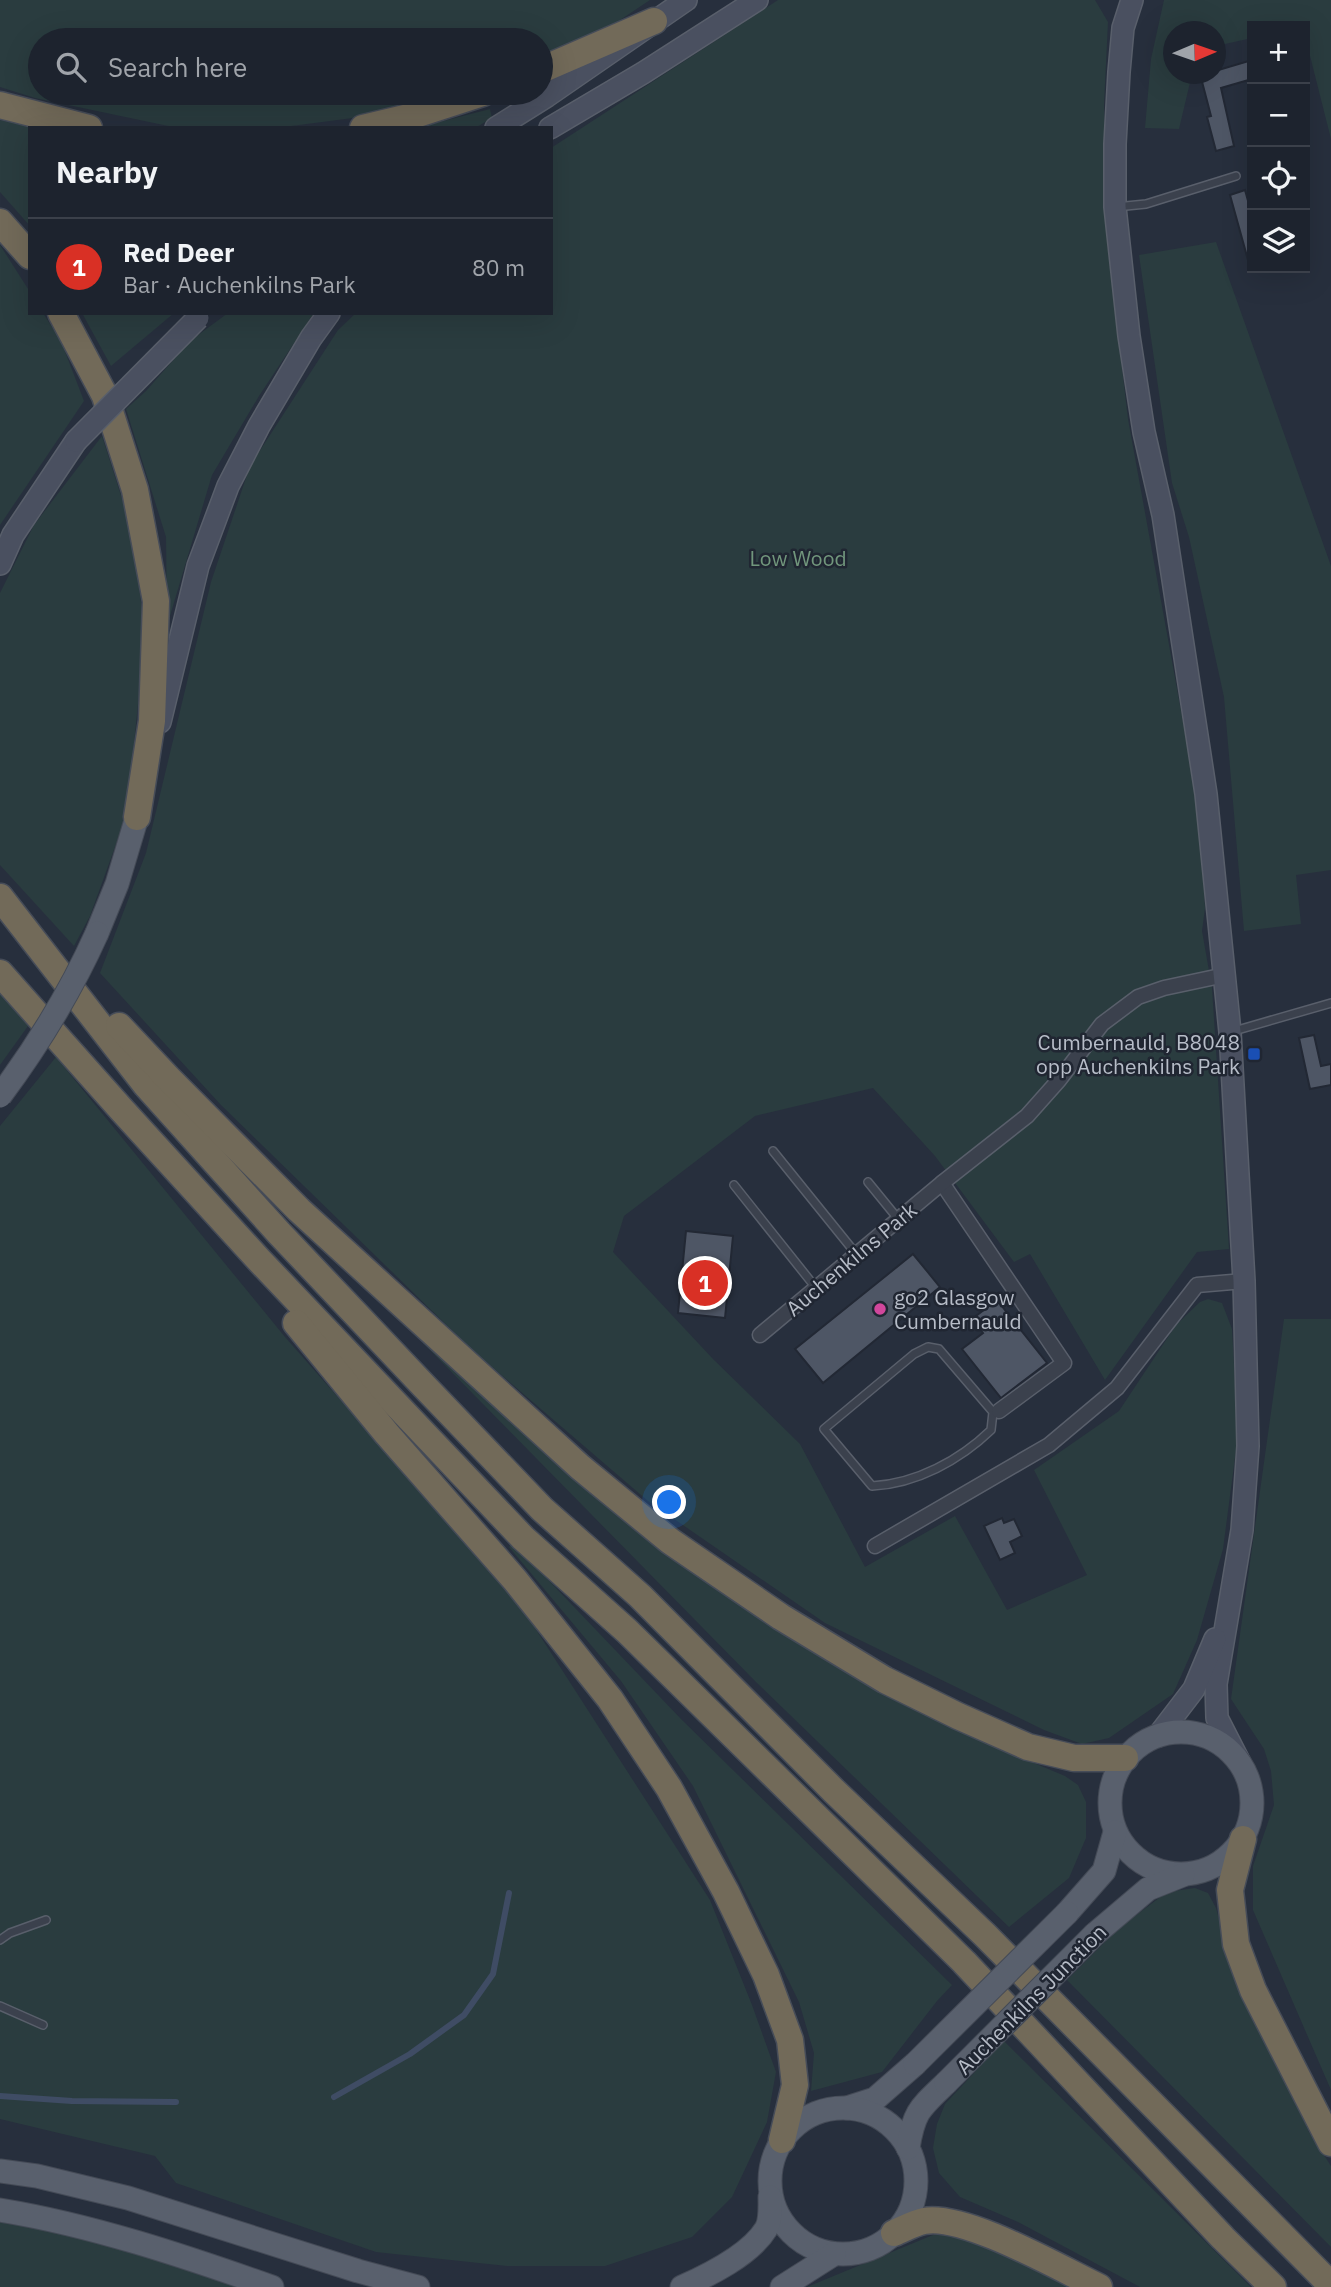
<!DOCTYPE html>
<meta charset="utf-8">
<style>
:root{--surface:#1d232e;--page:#252b36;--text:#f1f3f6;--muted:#a0a4aa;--line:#3b404a;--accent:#d93025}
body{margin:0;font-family:"IBM Plex Sans",sans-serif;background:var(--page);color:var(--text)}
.controls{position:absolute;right:21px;top:21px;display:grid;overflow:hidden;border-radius:0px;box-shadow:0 7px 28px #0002}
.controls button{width:63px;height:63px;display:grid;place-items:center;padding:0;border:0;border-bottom:2px solid var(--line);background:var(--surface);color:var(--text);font:35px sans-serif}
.compass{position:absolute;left:1163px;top:21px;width:63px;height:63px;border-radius:50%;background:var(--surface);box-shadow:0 7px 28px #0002;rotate:88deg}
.you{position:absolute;left:670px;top:1503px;width:24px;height:24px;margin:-18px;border:5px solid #fff;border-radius:50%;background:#1a73e8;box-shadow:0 0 0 10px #1a73e833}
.badge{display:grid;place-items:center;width:46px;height:46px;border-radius:50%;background:var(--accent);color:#fff;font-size:23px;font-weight:700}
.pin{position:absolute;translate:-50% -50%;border:4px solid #fff;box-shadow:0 2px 7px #0006}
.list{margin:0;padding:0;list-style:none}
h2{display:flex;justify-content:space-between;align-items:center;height:91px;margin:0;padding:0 28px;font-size:30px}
h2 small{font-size:23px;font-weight:400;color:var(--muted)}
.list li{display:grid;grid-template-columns:46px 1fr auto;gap:21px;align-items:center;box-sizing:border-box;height:98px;padding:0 28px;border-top:2px solid var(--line)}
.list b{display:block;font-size:26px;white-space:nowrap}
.list p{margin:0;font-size:23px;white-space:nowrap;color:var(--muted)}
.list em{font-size:23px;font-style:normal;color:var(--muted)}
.icon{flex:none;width:38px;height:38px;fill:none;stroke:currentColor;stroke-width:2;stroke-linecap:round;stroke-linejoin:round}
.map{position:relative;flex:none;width:1331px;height:2287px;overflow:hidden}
.search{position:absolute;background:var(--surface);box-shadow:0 7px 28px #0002;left:28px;top:28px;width:525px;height:77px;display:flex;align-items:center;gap:18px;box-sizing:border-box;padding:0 24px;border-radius:38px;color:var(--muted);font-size:26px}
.panel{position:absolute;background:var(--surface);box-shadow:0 7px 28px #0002;left:28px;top:126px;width:525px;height:189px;border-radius:0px}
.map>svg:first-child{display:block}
.green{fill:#2a3c3f}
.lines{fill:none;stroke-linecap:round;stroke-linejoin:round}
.stream{stroke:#3f4c64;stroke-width:6}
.building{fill:#4e5665;stroke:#222834;stroke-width:2}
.service-casing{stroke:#595f6b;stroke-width:10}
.minor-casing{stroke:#595f6b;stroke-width:17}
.secondary-casing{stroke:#595f6b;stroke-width:24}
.primary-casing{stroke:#444a56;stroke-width:25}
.motorway-casing{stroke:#464c58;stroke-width:29}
.service{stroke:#3b414d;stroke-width:7}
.minor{stroke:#3b414d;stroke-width:14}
.secondary{stroke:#4a5060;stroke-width:21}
.primary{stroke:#59606d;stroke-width:23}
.motorway{stroke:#726a59;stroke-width:26}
.secondary-bridge-casing{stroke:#595f6b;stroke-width:24;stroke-linecap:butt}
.primary-bridge-casing{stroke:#444a56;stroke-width:25;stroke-linecap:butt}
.secondary-bridge{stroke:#4a5060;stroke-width:21}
.primary-bridge{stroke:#59606d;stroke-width:23}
.transit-dot{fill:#1a4fb4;stroke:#202632;stroke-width:2.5}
.hotel-dot{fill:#d1479c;stroke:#202632;stroke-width:2.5}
.labels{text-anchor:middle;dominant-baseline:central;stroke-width:5;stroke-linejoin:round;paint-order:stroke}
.park-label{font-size:21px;fill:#71967c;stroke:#202632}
.poi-label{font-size:21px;fill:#b7bdc8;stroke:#202632;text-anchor:end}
.street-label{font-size:21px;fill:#b7bdc8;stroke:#202632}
</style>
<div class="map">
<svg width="1331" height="2287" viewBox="0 0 1331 2287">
<rect width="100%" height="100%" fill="#272f3d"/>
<g class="green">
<path d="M0 0H650L593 38 541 59V40H40V93H453L399 112 276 128 173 127 35 98 0 87Z"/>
<path d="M778 0H1095L1108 22 1104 105 1107 241 1128 419 1199 810 1205 908 1202 931 1212 988 1229 1249 1197 1252 1105 1380 1030 1254 1014 1262 935 1156 873 1088 755 1116 624 1216 613 1252 713 1359 800 1444 865 1567 955 1516 1007 1610 1087 1575 1034 1470 1119 1411 1176 1325 1200 1302 1208 1299 1222 1303 1232 1329 1238 1435 1223 1549 1197 1640 1173 1694 1109 1738 1082 1744 1044 1730 825 1623 648 1501 470 1348 221 1105 100 973 146 853 211 582 250 466 338 330 356 313H551V148Z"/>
<path d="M1164 0H1331V139L1305 36V26H1252V38L1216 46V32H1174V74H1192L1179 129 1145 128 1151 59Z"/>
<path d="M490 109 492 118 475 128H416Z"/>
<path d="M0 120 34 128H30V226L0 192Z"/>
<path d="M1216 242 1331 566V870L1296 875 1301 924 1244 931 1224 697 1189 537 1172 483 1139 255Z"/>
<path d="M0 245 30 292V313H43L61 341 84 401 0 525Z"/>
<path d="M82 313H174L111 366Z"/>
<path d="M228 313H314L259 396 212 475 167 626 166 537 126 409 146 391 190 341Z"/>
<path d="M102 436 132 530 145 634 127 814 90 916 74 946 0 865V593L34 525Z"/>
<path d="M0 992 28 1026 0 1065Z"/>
<path d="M56 1057 285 1337 517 1600 710 1900 752 2005 776 2072 767 2122 732 2197 692 2237 605 2266H507L376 2252 176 2183 155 2156 0 2119V1126Z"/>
<path d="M1284 1319H1331V2090L1253 1910V1866L1274 1805 1271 1771 1264 1749 1231 1699Z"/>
<path d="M429 1341 825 1657 972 1737 1065 1776 1078 1785 1086 1802V1838L1069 1878 1009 1927 756 1682 423 1343Z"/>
<path d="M513 1543 681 1719 952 1985 937 2001 882 2072 811 2091 814 2053 799 2002 693 1786 621 1681 509 1547Z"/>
<path d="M1195 1888 1208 1893 1216 1908 1225 1940 1309 2132 1331 2166V2247L1067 1980 1119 1928 1167 1892Z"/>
<path d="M1004 2041 1251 2287H1140L1018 2222 960 2197 939 2173 933 2148 937 2124 945 2104Z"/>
<path d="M0 2222 111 2242 245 2287H0Z"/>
<path d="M965 2233 1078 2287H807L933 2235Z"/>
</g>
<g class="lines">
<g class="stream">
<path d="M0 2096 72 2101 176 2102"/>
<path d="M334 2097 410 2054 464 2015 493 1974 509 1893"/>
</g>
</g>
<g class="building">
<path d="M1252 60V79L1221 88 1234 146 1216 151 1207 117 1211 116 1200 74H1215V71Z"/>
<path d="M1245 190 1250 208H1252V259L1248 260 1230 195Z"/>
<path d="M1314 1035 1321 1066 1331 1064V1085L1310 1089 1299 1038Z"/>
<path d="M686 1231 733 1236 725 1318 678 1313Z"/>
<path d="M913 1254 940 1287 823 1383 795 1349Z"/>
<path d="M997 1300 1047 1363 1001 1398 962 1349 983 1333 972 1319Z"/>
<path d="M1002 1518 1004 1523 1014 1519 1022 1536 1010 1542 1015 1553 1000 1560 984 1526Z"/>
</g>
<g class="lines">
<g class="service-casing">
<g id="service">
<path d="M1116 207 1146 204 1236 176"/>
<path d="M1234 1031 1331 1003"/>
<path d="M773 1151 857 1255"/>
<path d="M868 1182 899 1220"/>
<path d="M734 1185 816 1288"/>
<path d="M993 1412 991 1430C960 1460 916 1484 872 1486L824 1429 914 1354 928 1347 939 1349 993 1412 998 1411"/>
<path d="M0 1940 10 1933 46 1920"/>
<path d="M0 2006 43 2025"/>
</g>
</g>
<g class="minor-casing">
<g id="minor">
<path d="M942 1183 1064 1363 999 1411"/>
<path d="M760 1335 942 1183 1027 1116 1059 1080 1102 1024 1138 997 1164 988 1225 975"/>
<path d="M875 1546 1049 1445 1117 1388 1197 1285 1244 1281"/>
</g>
</g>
<g class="secondary-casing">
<g id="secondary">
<path d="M1132 0 1123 28 1119 72 1115 144V207L1129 336 1144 432 1163 515 1206 794 1230 1032 1244 1281 1248 1446 1242 1530 1216 1684 1217 1718 1240 1763"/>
<path d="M496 128 547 96 686 0"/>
<path d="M550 128 643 73 757 0"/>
<path d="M0 564 13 535 76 441"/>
<path d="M160 722 198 566 228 486 259 426 311 338 329 313"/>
<path d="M1158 1736 1194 1689 1215 1639"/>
</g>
</g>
<g class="primary-casing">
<g id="primary">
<path d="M97 933 117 884 137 817"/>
<circle cx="1181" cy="1803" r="71"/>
<path d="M1067 1913 1104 1871 1115 1832"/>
<path d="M1095 1934 1148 1889 1183 1875"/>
<path d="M847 2108 875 2099 915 2064"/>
<circle cx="843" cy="2181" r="73"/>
<path d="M908 2148C914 2111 920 2108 946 2083"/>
<path d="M0 2171 37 2176 128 2198 358 2271 418 2287"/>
<path d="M0 2210C92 2225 184 2256 272 2287"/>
<path d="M682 2287C709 2275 750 2255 766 2229 771 2221 770 2206 770 2197"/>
<path d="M782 2287 834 2254"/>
</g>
</g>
<g class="motorway-casing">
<g id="motorway">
<path d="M541 70 654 21"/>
<path d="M0 105 89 128"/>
<path d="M363 128 409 117 483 93"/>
<path d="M0 222 30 256"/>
<path d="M61 313 105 396 135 490 156 601 152 721 137 817"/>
<path d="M0 897 146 1085 279 1233 423 1385 542 1509 640 1596 834 1791 985 1935 1331 2285"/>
<path d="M0 973 121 1109 259 1260 523 1538 627 1631 964 1962 1223 2238 1273 2287"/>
<path d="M119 1026 168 1078 299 1210 580 1467 670 1541 781 1617 885 1680 958 1716 1028 1747 1074 1758H1125"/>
<path d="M296 1323 387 1434 515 1580 610 1699 669 1788 726 1892 766 1975 790 2040 795 2085 782 2140"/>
<path d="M1243 1839 1230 1890 1236 1944 1253 1990 1331 2143"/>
<path d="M894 2233C904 2229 914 2223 924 2221 964 2213 1061 2269 1099 2287"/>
</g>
</g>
<use href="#service" class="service"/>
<use href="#minor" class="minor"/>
<use href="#secondary" class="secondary"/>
<use href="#primary" class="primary"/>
<use href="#motorway" class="motorway"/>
<g class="secondary-bridge-casing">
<path id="secondary-bridge" d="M76 441 198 318"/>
</g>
<g class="primary-bridge-casing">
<g id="primary-bridge">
<path d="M0 1096C38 1045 71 991 97 933"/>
<path d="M915 2064 1067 1913"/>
<path d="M946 2083 1095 1934"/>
</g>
</g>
<use href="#secondary-bridge" class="secondary-bridge"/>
<use href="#primary-bridge" class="primary-bridge"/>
</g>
<rect class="transit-dot" x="1247" y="1047" width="14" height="14" rx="3.5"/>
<circle class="hotel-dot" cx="880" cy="1309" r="7"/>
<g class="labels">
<g class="park-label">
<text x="798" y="558">Low Wood</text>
</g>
<g class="poi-label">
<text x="1240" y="1042">Cumbernauld, B8048<tspan x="1240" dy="24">opp Auchenkilns Park</tspan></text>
<text x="894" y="1297" text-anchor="start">go2 Glasgow<tspan x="894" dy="24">Cumbernauld</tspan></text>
</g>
<g class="street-label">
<text transform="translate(851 1259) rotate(-40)">Auchenkilns Park</text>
<text transform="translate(1031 1999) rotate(-45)">Auchenkilns Junction</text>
</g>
</g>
</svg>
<div class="controls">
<button>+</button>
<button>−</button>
<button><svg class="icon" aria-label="locate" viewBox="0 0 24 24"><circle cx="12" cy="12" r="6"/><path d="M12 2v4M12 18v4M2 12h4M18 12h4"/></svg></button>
<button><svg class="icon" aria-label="layers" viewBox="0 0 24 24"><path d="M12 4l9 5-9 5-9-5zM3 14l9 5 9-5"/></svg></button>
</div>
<svg class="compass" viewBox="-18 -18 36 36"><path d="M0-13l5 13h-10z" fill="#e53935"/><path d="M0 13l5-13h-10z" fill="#a0a4aa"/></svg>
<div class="you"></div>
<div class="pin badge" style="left:705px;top:1283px">1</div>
<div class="search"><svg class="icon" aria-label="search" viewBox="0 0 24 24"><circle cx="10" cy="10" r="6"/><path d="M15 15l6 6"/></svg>Search here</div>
<section class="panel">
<h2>Nearby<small></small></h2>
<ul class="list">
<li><span class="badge">1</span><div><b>Red Deer</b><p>Bar · Auchenkilns Park</p></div><em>80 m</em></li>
</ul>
</section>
</div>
